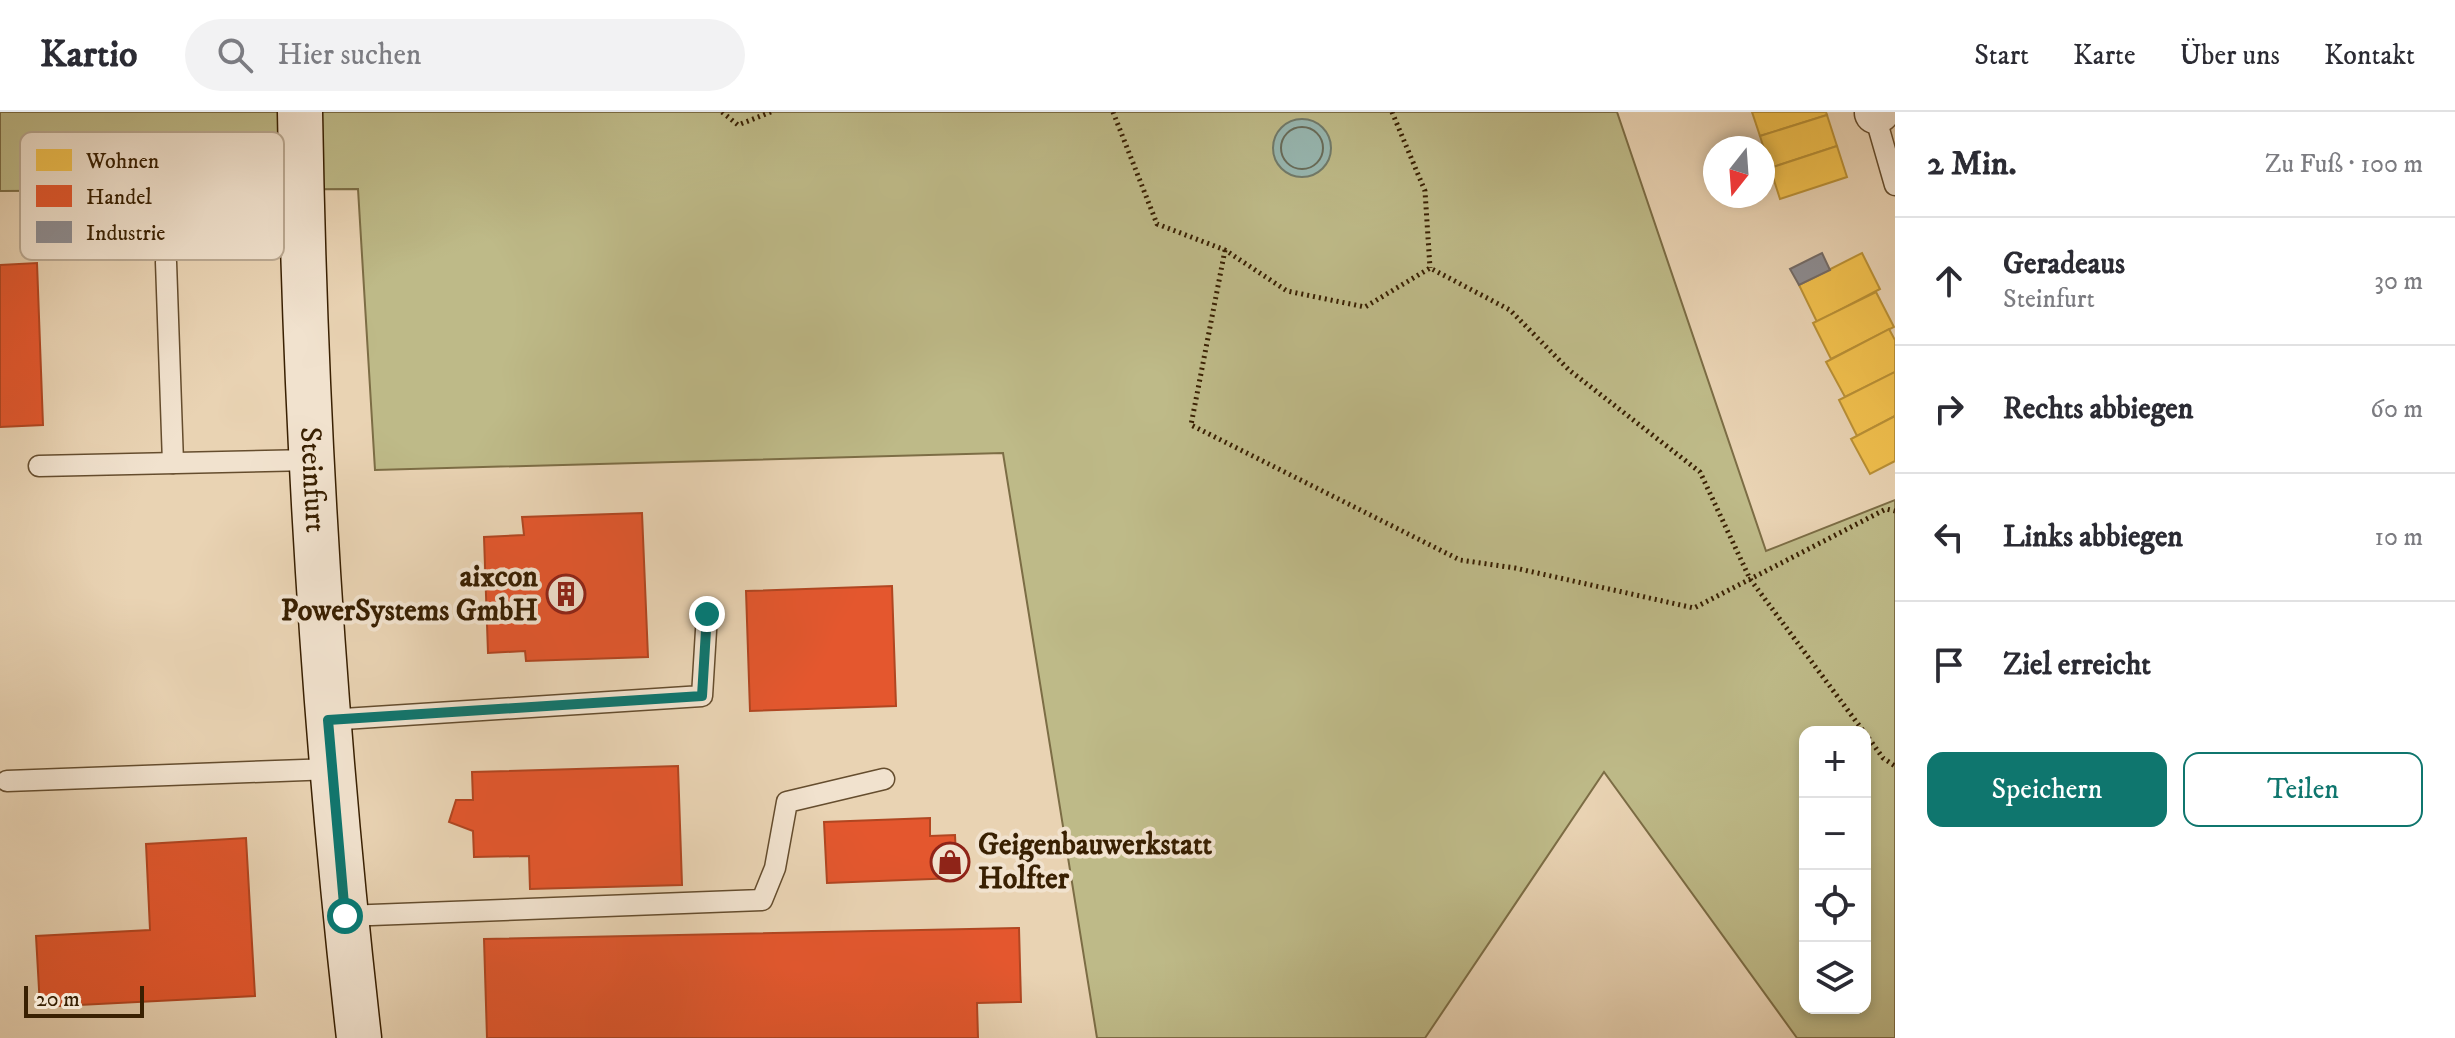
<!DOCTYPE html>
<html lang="de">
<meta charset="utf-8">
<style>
:root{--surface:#fff;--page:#f2f2f3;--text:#2b2b33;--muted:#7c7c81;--line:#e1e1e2;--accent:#0f766e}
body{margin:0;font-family:"IM FELL DW Pica",serif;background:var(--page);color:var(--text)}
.controls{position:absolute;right:24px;bottom:24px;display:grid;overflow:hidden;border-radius:16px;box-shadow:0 4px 12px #0003}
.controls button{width:72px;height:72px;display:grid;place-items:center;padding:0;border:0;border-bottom:2px solid var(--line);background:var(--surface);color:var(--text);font:40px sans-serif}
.compass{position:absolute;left:1703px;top:24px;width:72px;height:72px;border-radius:50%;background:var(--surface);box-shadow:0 4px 12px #0003;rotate:197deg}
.scale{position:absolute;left:24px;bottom:20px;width:120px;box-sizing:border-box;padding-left:8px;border:4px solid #392002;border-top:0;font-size:22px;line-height:28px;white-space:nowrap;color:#392002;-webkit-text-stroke:6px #f1e2ce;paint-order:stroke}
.stop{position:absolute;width:24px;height:24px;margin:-18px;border:6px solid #0f766e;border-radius:50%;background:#fff}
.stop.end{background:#0f766e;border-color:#fff;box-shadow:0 2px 8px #0008}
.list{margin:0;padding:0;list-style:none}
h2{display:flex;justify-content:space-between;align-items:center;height:104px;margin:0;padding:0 32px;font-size:34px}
h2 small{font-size:26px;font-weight:400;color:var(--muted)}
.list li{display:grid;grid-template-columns:52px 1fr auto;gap:24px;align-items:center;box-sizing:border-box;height:128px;padding:0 32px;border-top:2px solid var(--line)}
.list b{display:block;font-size:30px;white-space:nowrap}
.list p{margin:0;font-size:26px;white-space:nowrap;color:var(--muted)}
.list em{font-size:26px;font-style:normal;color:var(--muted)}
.actions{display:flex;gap:16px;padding:24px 32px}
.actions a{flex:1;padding:18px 0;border:2px solid var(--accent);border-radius:16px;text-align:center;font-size:28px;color:var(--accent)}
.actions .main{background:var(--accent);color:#fff}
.icon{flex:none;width:44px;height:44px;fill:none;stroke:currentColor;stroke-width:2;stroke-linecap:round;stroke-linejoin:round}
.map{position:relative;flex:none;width:1895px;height:926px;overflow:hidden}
header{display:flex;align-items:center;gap:48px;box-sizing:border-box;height:112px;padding:0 40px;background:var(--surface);border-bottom:2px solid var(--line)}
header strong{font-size:38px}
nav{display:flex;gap:44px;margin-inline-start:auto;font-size:28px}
.search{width:560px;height:72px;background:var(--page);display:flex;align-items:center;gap:20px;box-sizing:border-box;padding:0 28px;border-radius:44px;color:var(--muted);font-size:30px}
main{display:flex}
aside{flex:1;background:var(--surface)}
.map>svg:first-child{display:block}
.green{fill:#beba88;stroke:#7c6d45;stroke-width:2;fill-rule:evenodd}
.water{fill:#97b7b1;stroke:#717b6b;stroke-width:2}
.homes{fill:#f2c14e;stroke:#ba9137;stroke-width:2}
.shops{fill:#e4572e;stroke:#b14621;stroke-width:2}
.industry{fill:#8d8d92;stroke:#746c67;stroke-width:2}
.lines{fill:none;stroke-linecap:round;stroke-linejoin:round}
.shore{stroke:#686c5a;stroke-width:2}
.lane-casing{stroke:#654d2e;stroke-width:23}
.street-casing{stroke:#654d2e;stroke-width:43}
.secondary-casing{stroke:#392002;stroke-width:47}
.path{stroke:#392002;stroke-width:5;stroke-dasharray:2 4;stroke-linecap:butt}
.lane{stroke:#f1e2ce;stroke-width:20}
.street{stroke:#f1e2ce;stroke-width:40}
.secondary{stroke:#f1e2ce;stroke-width:44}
.route{stroke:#0f766e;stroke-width:10}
.labels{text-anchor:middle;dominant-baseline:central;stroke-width:8;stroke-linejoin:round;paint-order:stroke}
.street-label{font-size:30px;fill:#392002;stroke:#f1e2ce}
.poi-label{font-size:30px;font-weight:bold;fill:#392002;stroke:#f1e2ce;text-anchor:end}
.key{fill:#f1e2ce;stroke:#baa891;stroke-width:2}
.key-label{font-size:22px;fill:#392002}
</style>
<header>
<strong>Kartio</strong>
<div class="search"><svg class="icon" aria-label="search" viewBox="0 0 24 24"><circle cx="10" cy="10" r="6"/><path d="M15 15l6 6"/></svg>Hier suchen</div>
<nav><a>Start</a><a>Karte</a><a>Über uns</a><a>Kontakt</a></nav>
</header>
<main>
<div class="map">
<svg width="1895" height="926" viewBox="0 0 1895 926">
<rect width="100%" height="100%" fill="#e9d3b3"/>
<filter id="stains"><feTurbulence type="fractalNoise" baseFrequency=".0025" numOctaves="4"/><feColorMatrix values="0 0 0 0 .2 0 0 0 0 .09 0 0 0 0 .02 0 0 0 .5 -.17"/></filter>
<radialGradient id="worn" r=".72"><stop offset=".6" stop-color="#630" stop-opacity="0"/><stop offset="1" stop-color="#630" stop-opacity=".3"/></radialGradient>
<path class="green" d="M0 0H1617L1766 439 1895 388V926H1797L1604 660 1425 926H1097L1003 341 375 358 358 77 0 79ZM1805 620H1865V896H1805Z"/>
<circle class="water" cx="1302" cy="36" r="29"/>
<g class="homes">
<path d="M1752 0H1826L1827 3 1760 24Z"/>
<path d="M1827 3 1837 34 1770 56 1760 24Z"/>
<path d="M1837 34 1847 65 1780 87 1770 56Z"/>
<path d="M1862 141 1880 177 1817 210 1799 173Z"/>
<path d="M1876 180 1894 215 1831 247 1813 211Z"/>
<path d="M1889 217 1895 228V260L1845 285 1826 250Z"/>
<path d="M1895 260V304L1857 324 1839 288Z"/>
<path d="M1895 304V349L1870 362 1851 327Z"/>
</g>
<g class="shops">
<path d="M37 151 43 313 0 315V153Z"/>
<path d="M642 401 648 545 526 549 525 539 488 541 484 425 524 423 522 405Z"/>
<path d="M892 474 896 594 750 599 746 479Z"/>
<path d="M678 654 682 773 530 777 529 744 474 745 473 719 449 710 456 688H473L472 660Z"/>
<path d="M930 706V724L955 723 957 766 827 771 824 710Z"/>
<path d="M246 726 255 884 40 895 36 824 150 818 146 732Z"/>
<path d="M1019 816 1021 890 977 891 978 926H487L484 827Z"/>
</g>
<path class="industry" d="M1822 141 1830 158 1799 173 1790 157Z"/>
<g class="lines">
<circle class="shore" cx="1302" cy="36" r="21"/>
<g class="lane-casing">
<g id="lane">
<path d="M1874 0 1895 73"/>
<path d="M166 150 173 351"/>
<path d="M39 354 311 348"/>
<path d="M328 608 702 584 707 502"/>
<path d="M7 669 332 657"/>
<path d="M345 804 762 788 775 756 787 690 884 667"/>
</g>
</g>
<g class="street-casing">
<path id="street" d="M1875 1 1879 0"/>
</g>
<g class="secondary-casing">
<g id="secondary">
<path id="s1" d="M300 0C305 309 324 619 359 926"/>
</g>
</g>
<g class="path">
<path d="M722 0 738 13 771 0"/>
<path d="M1113 0 1157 112 1225 138 1287 179 1365 195 1430 156 1510 198 1569 258 1700 360 1750 467 1864 620"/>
<path d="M1392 0 1425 79 1430 156"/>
<path d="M1225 138 1191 313 1460 448 1515 456 1694 496 1886 397 1895 399"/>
<path d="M1865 621 1883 646 1895 654"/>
</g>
<use href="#lane" class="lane"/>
<use href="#street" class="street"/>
<use href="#secondary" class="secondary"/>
</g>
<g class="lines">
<path class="route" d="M345 804 328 608 702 584 707 502"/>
</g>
<defs>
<g id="building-ring" transform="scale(2)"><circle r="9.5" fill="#f1e2ce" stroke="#8f2418" stroke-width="1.5"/><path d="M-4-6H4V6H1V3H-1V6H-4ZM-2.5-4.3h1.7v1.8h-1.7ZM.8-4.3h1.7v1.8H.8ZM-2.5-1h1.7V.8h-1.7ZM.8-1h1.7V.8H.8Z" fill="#8f2418"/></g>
<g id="shop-ring" transform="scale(2)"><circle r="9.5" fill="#f1e2ce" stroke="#8f2418" stroke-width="1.5"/><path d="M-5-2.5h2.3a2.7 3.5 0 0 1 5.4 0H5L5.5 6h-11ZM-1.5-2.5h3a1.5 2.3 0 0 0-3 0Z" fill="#8f2418"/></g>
</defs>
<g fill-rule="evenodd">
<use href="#building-ring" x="566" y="482"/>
<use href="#shop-ring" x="950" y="750"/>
</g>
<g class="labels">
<g class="street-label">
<text stroke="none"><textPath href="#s1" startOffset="368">Steinfurt</textPath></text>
</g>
<g class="poi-label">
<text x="538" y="465">aixcon<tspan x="538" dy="34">PowerSystems GmbH</tspan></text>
<text x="978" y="733" text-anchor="start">Geigenbauwerkstatt<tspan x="978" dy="34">Holfter</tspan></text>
</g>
</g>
<rect x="20" y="20" width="264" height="128" rx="12" class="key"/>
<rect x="36" y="37" width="36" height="22" fill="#f2c14e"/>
<rect x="36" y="73" width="36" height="22" fill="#e4572e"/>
<rect x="36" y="109" width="36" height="22" fill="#8d8d92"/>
<g class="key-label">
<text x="86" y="56">Wohnen</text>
<text x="86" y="92">Handel</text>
<text x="86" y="128">Industrie</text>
</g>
<rect width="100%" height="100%" filter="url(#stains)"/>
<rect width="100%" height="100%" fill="url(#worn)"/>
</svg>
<div class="controls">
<button>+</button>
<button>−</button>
<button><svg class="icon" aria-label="locate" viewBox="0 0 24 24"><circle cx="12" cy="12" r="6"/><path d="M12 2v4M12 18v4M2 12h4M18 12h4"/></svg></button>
<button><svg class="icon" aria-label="layers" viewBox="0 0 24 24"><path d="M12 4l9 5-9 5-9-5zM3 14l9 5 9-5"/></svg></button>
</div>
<svg class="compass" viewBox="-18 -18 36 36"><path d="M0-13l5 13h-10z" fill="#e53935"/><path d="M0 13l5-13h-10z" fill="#7c7c81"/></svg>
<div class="scale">20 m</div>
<div class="stop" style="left:345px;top:804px"></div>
<div class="stop end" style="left:707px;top:502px"></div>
</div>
<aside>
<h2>2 Min.<small>Zu Fuß · 100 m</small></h2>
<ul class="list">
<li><svg class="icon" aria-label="ahead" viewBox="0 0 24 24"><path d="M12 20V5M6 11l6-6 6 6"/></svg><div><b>Geradeaus</b><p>Steinfurt</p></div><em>30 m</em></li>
<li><svg class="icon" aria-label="right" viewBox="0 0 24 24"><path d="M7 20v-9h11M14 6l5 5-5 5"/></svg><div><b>Rechts abbiegen</b></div><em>60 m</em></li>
<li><svg class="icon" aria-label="left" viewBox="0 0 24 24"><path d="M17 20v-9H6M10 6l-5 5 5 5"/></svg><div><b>Links abbiegen</b></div><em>10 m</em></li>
<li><svg class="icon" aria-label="arrive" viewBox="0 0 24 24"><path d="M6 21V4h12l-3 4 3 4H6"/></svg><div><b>Ziel erreicht</b></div></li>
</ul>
<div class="actions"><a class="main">Speichern</a><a>Teilen</a></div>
</aside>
</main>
